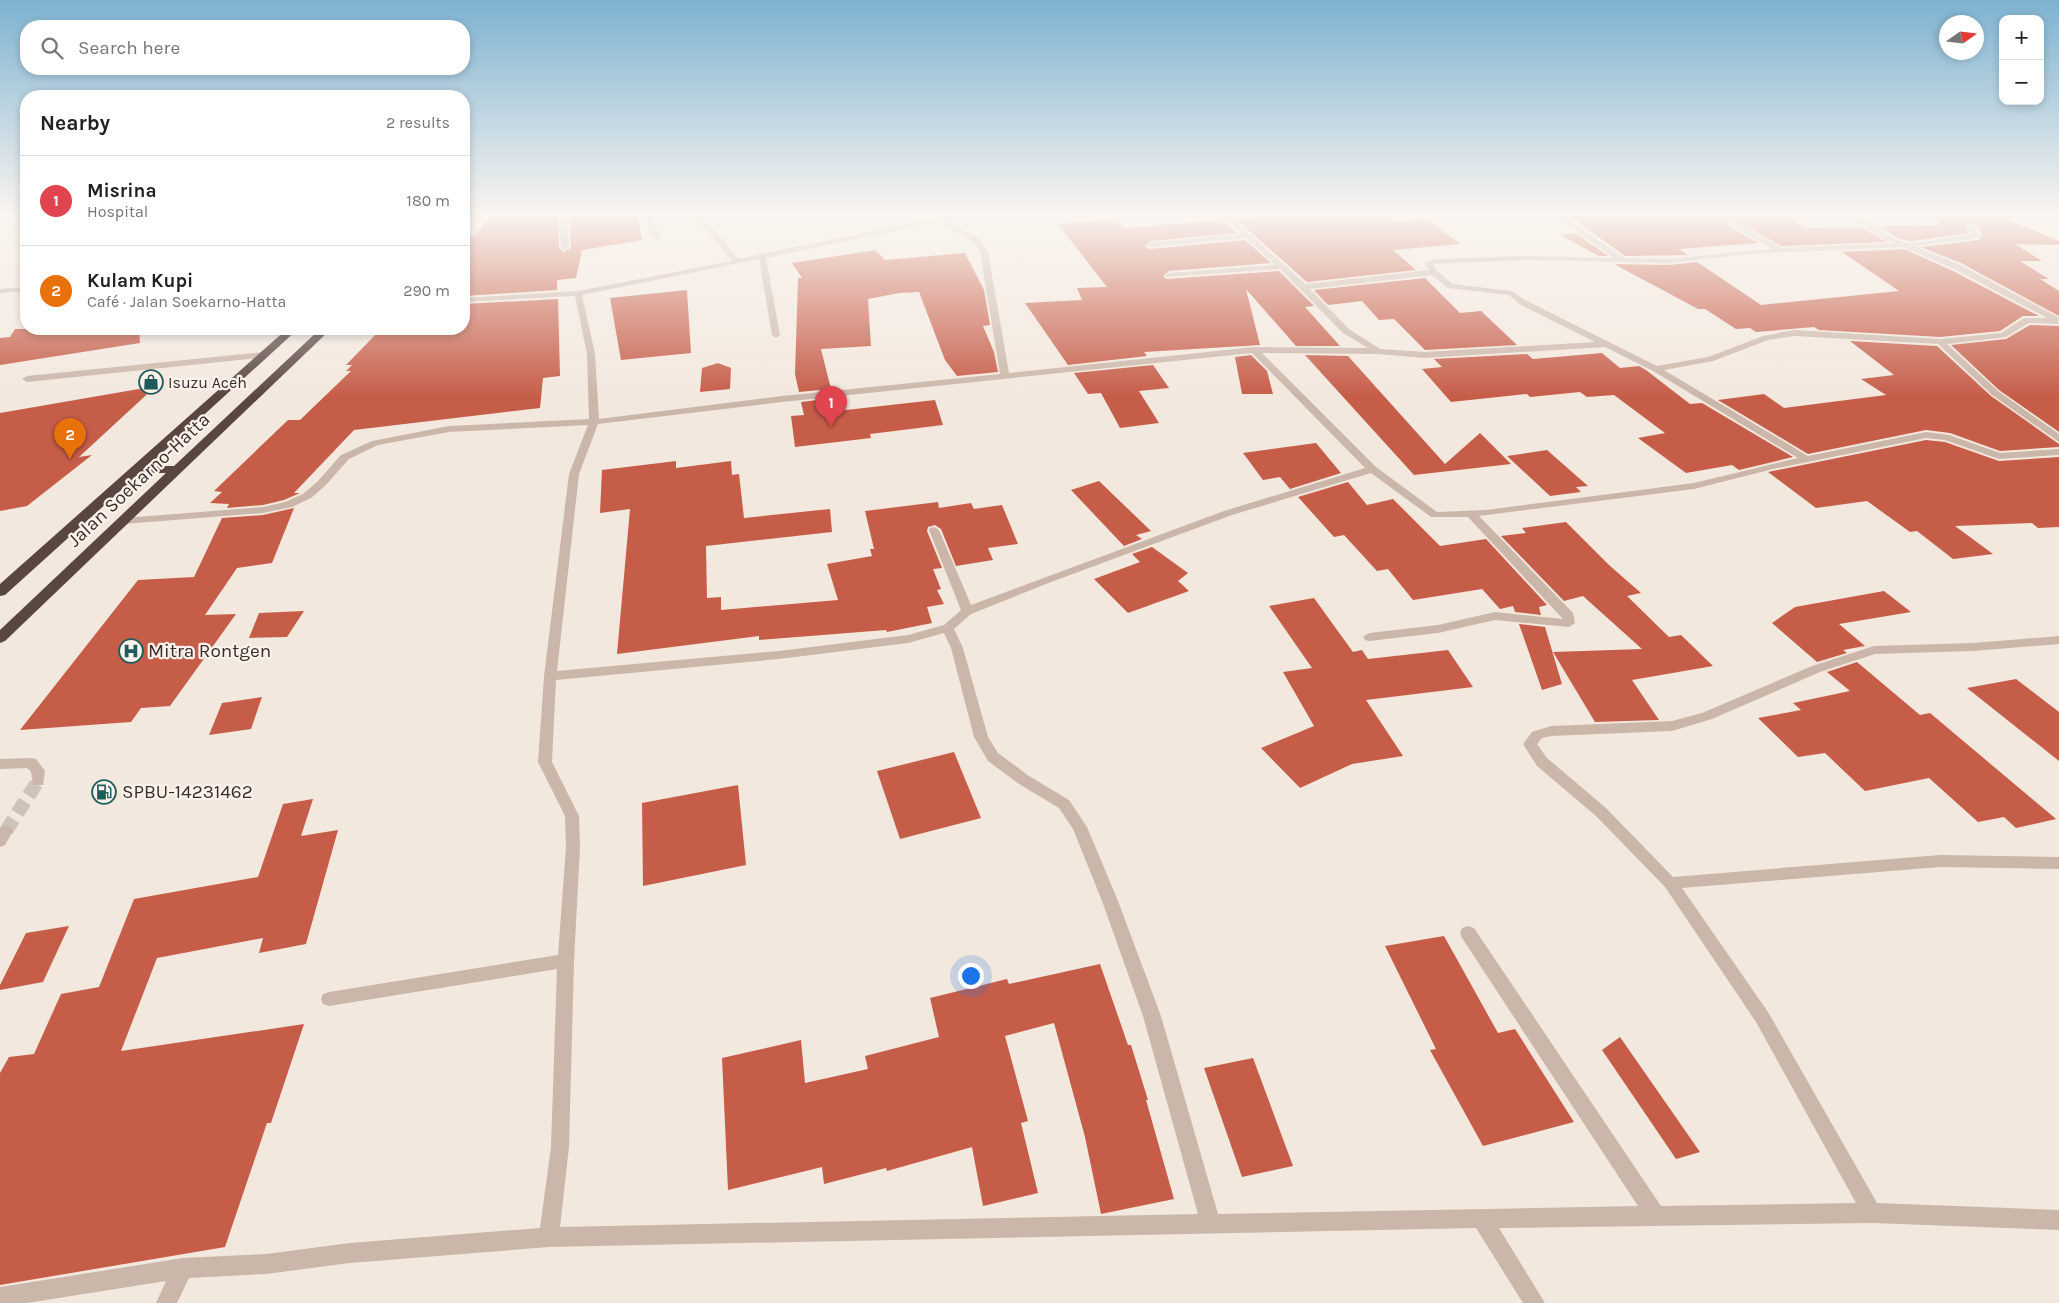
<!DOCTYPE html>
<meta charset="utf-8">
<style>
:root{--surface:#fff;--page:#f6f6f6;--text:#222;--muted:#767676;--line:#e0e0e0;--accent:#111827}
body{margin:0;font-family:Karla,sans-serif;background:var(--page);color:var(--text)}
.controls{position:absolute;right:15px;top:15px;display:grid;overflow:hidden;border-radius:10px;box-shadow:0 2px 8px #0003}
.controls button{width:45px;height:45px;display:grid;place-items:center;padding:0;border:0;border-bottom:1px solid var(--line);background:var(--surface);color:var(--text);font:25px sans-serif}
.compass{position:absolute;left:1939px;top:15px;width:45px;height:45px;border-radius:50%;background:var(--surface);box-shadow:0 2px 8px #0003;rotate:76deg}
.you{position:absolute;left:970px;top:975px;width:18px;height:18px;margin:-12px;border:4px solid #fff;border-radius:50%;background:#1a73e8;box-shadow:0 0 0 8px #1a73e833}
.badge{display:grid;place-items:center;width:32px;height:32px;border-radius:50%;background:var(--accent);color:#fff;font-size:16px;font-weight:700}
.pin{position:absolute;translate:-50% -41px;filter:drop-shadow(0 1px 2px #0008)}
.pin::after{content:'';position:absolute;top:26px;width:18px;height:15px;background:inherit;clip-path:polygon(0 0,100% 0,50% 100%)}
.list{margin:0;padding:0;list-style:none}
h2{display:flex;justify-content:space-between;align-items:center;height:65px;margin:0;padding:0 20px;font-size:21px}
h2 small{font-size:16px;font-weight:400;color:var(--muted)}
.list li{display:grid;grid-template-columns:32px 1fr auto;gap:15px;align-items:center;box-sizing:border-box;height:90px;padding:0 20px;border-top:1px solid var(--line)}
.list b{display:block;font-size:19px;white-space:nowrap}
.list p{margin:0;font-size:16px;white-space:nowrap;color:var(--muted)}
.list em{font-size:16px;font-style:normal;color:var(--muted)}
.icon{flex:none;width:28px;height:28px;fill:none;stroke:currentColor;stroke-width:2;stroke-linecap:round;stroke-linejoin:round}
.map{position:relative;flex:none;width:2059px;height:1303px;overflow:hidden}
.search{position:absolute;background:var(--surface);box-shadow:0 2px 8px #0003;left:20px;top:20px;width:450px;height:55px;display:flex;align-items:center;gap:12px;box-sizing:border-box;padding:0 18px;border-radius:20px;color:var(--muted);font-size:19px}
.panel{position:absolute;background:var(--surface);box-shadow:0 2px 8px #0003;left:20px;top:90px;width:450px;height:245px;border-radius:20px}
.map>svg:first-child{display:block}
.building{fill:#c65d49}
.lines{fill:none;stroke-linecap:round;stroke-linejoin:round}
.minor-tunnel{stroke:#cec3ba;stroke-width:14;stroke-dasharray:14 7;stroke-linecap:butt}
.minor{fill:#cbb7aa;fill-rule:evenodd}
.highway{fill:#5a4641;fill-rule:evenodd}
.labels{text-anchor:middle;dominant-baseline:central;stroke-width:4.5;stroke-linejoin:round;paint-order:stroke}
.far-poi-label{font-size:16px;fill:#392d29;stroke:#faf2eb;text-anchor:start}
.street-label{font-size:19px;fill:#392d29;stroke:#faf2eb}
.poi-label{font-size:19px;fill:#392d29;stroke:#faf2eb;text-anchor:start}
</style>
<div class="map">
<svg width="2059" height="1303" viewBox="0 0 2059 1303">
<rect width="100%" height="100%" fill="#f3e8de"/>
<g class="building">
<path d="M491 215H558L559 248 564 252 571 248 570 215H637L642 240 582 250 576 278 557 280V290L464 296V237L475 236Z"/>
<path d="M1287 215H1392V222L1427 219 1460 244 1393 250 1416 270 1307 282 1236 219Z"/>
<path d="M1568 215H1782L1813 231 1808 228 1861 227 1886 242 1782 246 1728 217 1727 225 1758 243 1679 249 1688 255 1625 256Z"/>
<path d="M1927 215H1996L2059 241V245L2015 244 2042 261H2020L2049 279H2040L2059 291V316L1961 263 1921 247 1979 240 1982 235 1975 223 1965 226 1968 233 1912 241 1899 239 1878 226 1942 225Z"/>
<path d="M1116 219 1124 228 1223 220 1237 233 1150 241 1144 246 1150 249 1245 240 1271 263 1169 271 1163 276 1166 279 1279 271 1314 306 1305 307 1340 346H1296L1246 289 1260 345 1144 352 1147 356 1068 365 1025 303 1082 300 1077 288 1107 287 1058 224Z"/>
<path d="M1575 233 1608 256H1599L1560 235Z"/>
<path d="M1904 249 1953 271 2039 316H2023L2000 331 1940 337 1819 330 1814 327 1756 332 1750 328 1736 329 1705 309H1698L1614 264 1668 265 1697 262 1761 305 1899 291 1842 252Z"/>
<path d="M875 250 885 260 965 253 984 290 990 325 983 326 994 352 998 372 957 376 945 360 919 292 899 293 868 299 871 346 821 349 831 389 799 392 795 374 798 278H802L792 263Z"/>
<path d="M1425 278 1460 313 1481 311 1517 345 1425 350 1394 319 1379 320 1362 301 1328 305 1314 290Z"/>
<path d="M687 290 691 353 621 360 610 298Z"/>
<path d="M558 299 560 376 543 378 540 408 354 430 294 493H300L284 500 263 505 227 508 229 504 210 503 222 492 214 491 288 420H300L351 371H346L352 365H346L381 329H464V304Z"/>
<path d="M2030 325 2059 326V432L1999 390 1951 345 2006 339Z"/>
<path d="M15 329H139L140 343 0 365V338L10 337Z"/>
<path d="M1850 341 1937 346 1991 396 2059 444V447L2000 451 1950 433 1926 430 1808 454 1718 400 1764 394 1784 408 1886 395 1861 379 1894 375Z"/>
<path d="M1602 353 1620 368 1639 366 1646 370 1690 404 1702 403 1793 457 1739 470 1732 465 1686 473 1638 438 1665 433 1614 395 1587 397 1580 392 1530 397 1527 394 1451 402 1422 369 1442 367 1434 359 1527 354 1533 359Z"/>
<path d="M1251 355 1267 371 1273 394H1242L1235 357Z"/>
<path d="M1305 355 1348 356 1445 464 1480 433 1511 464 1414 475Z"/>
<path d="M718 363 731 368 730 389 700 392 702 368Z"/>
<path d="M1153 365 1169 388 1139 391 1159 423 1120 428 1101 393 1088 394 1074 373Z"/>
<path d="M156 386 79 457 92 455 27 506 0 511V413Z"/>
<path d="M834 398 837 411 935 400 943 425 870 434 871 438 795 447 791 416 804 415 801 402Z"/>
<path d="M1926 440 1945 442 1999 461 2059 457V527L2038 528 2032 523 1955 526 1993 554 1953 559 1917 531 1910 532 1867 501 1816 508 1768 472Z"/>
<path d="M1316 443 1341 473 1290 489 1280 477 1263 480 1243 453Z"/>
<path d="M1547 450 1588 486 1576 487 1581 492 1550 496 1507 456Z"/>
<path d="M676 461V468L731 461 732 475 739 474 744 518 830 509 832 532 706 546 707 598 721 597V610L838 600 827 564 872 556 870 549H874L865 511 938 502 939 508 971 503 974 509 1002 505 1018 544 988 548 993 560 956 566 941 529 935 525 928 527 927 531 942 568 933 569 941 589 937 590 944 604 927 607 932 623 887 632 886 630 759 640V636L617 654 630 509 600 513 602 470Z"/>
<path d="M1099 481 1151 531 1136 535 1142 539 1124 546 1071 490Z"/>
<path d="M1348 482 1367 505 1393 499 1440 546 1486 539 1547 605 1539 607 1541 615 1515 612 1513 606 1500 609 1482 589 1413 600 1388 569 1377 571 1344 535 1334 537 1298 497Z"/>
<path d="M294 508 272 563 237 568 205 615 236 614 170 706 141 708 131 722 20 730 138 580 194 577 222 518 263 515Z"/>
<path d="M1566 522 1609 565 1641 593 1627 596 1669 637 1681 635 1713 666 1632 680 1659 720 1595 722 1553 652 1642 649 1583 596 1564 601 1501 536 1526 533 1522 528Z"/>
<path d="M1152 547 1188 573 1178 581 1189 591 1128 613 1094 579 1140 562 1132 554Z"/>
<path d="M1884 591 1911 612 1839 624 1865 646 1843 650 1847 653 1817 662 1772 623 1795 607Z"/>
<path d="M1314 598 1353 652 1362 650 1368 659 1448 650 1473 687 1366 700 1403 756 1352 764 1300 788 1261 748 1314 726 1283 672 1312 668 1269 606Z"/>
<path d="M304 611 287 637 249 638 259 613Z"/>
<path d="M1519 624 1545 627 1562 684 1542 690Z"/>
<path d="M1857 662 1920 715 1930 713 2056 819 2016 828 2004 817 1978 822 1929 778 1865 791 1825 753 1798 757 1758 718 1801 710 1793 703 1850 691 1827 672Z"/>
<path d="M2016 679 2059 712V761L1967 688Z"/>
<path d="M262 697 251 729 209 735 222 703Z"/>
<path d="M954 752 981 818 900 839 877 771Z"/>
<path d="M738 785 746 865 643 886 642 803Z"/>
<path d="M313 799 301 836 338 830 306 944 259 953 263 938 157 958 121 1051 304 1024 271 1123H267L225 1247 0 1285V1073L9 1057 34 1054 61 994 99 987 134 899 258 877 283 804Z"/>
<path d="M69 926 43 982 0 990V985L26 933Z"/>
<path d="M1444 936 1498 1033 1515 1029 1574 1122 1483 1146 1430 1050 1436 1049 1385 946Z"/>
<path d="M1100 964 1128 1045H1131L1148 1100H1146L1174 1199 1101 1214 1085 1137 1054 1023 1005 1036 1028 1121 1021 1123 1038 1193 983 1206 972 1147 887 1171 886 1168 824 1184 822 1167 728 1190 722 1058 801 1040 805 1083 868 1069 865 1056 939 1037 930 998 1007 979 1009 984Z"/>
<path d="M1620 1037 1700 1152 1676 1159 1602 1050Z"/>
<path d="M1253 1058 1293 1166 1242 1177 1204 1068Z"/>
</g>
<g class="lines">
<path class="minor-tunnel" d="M6 831 38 781"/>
<g class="minor">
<path d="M560 215H568L569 248 565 250 561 248Z"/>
<path d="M642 215H650L660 236 659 238H653Z"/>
<path d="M694 215H702L738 259 951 215H965L944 221 980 239 988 252 1009 373 1254 347 1368 348 1343 333 1280 269 1166 277 1165 275 1169 273 1275 265 1246 238 1150 247 1146 245 1150 243 1241 234 1220 215H1228L1306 284 1429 270 1425 263 1435 259 1523 256 1614 258 1553 215H1562L1624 258 1668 259 1772 249 1728 223V219H1731L1782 248 1895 243 1879 237 1847 215C1869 215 1885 239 1906 243 1918 244 1957 236 1971 234L1967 227 1974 225 1980 236 1979 238 1914 246 1960 265 2058 317 2059 324 2029 323 2006 337 1947 344 1998 391 2059 434V442L1992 395 1938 344 1794 336 1768 340 1713 361 1664 370 1808 456 1926 432 1949 435 2000 453 2059 449V455L1999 459 1945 440 1926 438 1773 469 1694 489 1479 516 1573 613 1575 623 1569 627 1495 620 1438 633 1369 641 1365 640 1363 637 1369 633 1438 625 1495 612 1563 619 1468 517H1431L1371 473 1232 515 1051 582 971 614 954 629 963 648 988 737 998 753 1029 776 1069 800 1087 827 1118 901 1161 1016 1218 1214 1638 1206 1462 938 1460 933 1462 928 1468 926 1474 928 1661 1206 1856 1203 1756 1022 1665 887 1596 816 1537 766 1523 744 1532 732 1551 726 1672 721 1702 713 1812 666 1874 646 1973 643 2059 636V644L1973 651 1875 654 1820 672 1712 719 1672 731 1551 736 1542 738 1537 744 1547 758 1606 808 1673 877 1940 855 2059 857V869L1940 867 1682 888 1768 1012 1877 1203 2059 1210V1230L1872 1223 1499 1228 1545 1303H1523L1476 1228 549 1247 350 1263 266 1274 189 1278 177 1303H156L166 1281 27 1303H0V1287L183 1258 266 1254 350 1243 540 1228 551 1147 557 969 329 1006 323 1004 321 999 323 994 329 992 558 955 566 847 565 816 538 762 544 676 569 474 588 425 449 432 378 445 349 459 325 486 311 498 292 507 263 513 124 524 119 521 124 518 263 507 285 502 303 494 317 482 341 455 372 441 449 426 589 419 587 354 575 296 464 302V298L578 291 732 261ZM936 222 974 242 980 252 1000 374 782 396 599 419 595 354 582 295 759 259 772 335 776 338 780 335 766 258ZM1904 247 1954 269 2047 318H2024L2001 333 1940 339 1794 330 1763 336 1708 357 1657 366 1527 301 1511 291 1453 284 1437 271 1433 264 1523 260 1668 263 1747 254ZM1432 275 1448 288 1509 295 1521 305 1595 342 1424 352 1380 349 1349 329 1310 289ZM1605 347 1653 371 1798 458 1694 483 1486 510 1437 512 1376 467 1262 353 1378 354 1424 358ZM1252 353 1365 468 1224 511 971 605 939 530 934 527 930 528 929 530 961 610 944 625 908 635 779 651 557 671 579 474 598 424 782 402ZM944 633 951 648 974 737 988 761 1019 784 1059 808 1073 829 1102 901 1143 1016 1198 1214 560 1227 569 1147 574 961 580 847 579 816 552 762 556 680 779 659 908 643Z"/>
<path d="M26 287V291L0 293V289Z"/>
<path d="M264 352 268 355 267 357 27 382 22 379 27 376Z"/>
<path d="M31 758 36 759 45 771 43 785H33L31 772 27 768 0 769V759Z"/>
<path d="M6 825 11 827 13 831 5 845 0 847V828Z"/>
</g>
<path class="highway" d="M287 329H298L148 466H174L320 329H331L5 641 0 643V630L166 473H140L5 595 0 596V584Z"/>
</g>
<linearGradient id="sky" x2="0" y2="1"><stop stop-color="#7db2d1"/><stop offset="0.54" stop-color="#faf5f0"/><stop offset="1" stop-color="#faf5f0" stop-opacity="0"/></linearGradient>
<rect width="2059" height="397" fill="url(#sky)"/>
<defs>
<g id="shop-ring" transform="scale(1.25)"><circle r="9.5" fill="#faf2eb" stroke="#1e5b5a" stroke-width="1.5"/><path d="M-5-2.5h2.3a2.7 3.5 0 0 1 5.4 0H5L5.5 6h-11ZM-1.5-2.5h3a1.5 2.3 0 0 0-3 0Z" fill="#1e5b5a"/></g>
<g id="hospital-ring" transform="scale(1.25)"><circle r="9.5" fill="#faf2eb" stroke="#1e5b5a" stroke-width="1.5"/><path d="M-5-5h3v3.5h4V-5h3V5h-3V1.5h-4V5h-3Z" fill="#1e5b5a"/></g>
<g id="fuel-ring" transform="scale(1.25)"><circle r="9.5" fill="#faf2eb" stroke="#1e5b5a" stroke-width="1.5"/><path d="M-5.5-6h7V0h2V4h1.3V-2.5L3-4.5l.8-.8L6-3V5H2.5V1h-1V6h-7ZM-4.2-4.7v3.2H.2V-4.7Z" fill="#1e5b5a"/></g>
</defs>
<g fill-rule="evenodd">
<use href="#shop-ring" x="151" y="382"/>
<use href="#hospital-ring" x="131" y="651"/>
<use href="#fuel-ring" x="104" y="792"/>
</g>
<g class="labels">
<g class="far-poi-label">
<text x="168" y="382">Isuzu Aceh</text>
</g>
<g class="street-label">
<text transform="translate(139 480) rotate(-43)">Jalan Soekarno-Hatta</text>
</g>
<g class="poi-label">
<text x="148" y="651">Mitra Rontgen</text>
<text x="122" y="792">SPBU-14231462</text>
</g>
</g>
</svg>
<div class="controls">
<button>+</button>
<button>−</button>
</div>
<svg class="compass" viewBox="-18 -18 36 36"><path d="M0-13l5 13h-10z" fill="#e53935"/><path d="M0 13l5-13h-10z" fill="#767676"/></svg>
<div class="you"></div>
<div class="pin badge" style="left:831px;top:427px;background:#e0444e">1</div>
<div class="pin badge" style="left:70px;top:459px;background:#e8710a">2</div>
<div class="search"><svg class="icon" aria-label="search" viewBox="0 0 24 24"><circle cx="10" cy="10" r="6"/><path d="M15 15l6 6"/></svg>Search here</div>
<section class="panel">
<h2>Nearby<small>2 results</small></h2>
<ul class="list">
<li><span class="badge" style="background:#e0444e">1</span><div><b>Misrina</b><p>Hospital</p></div><em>180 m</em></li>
<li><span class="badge" style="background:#e8710a">2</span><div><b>Kulam Kupi</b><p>Café · Jalan Soekarno-Hatta</p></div><em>290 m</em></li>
</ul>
</section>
</div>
